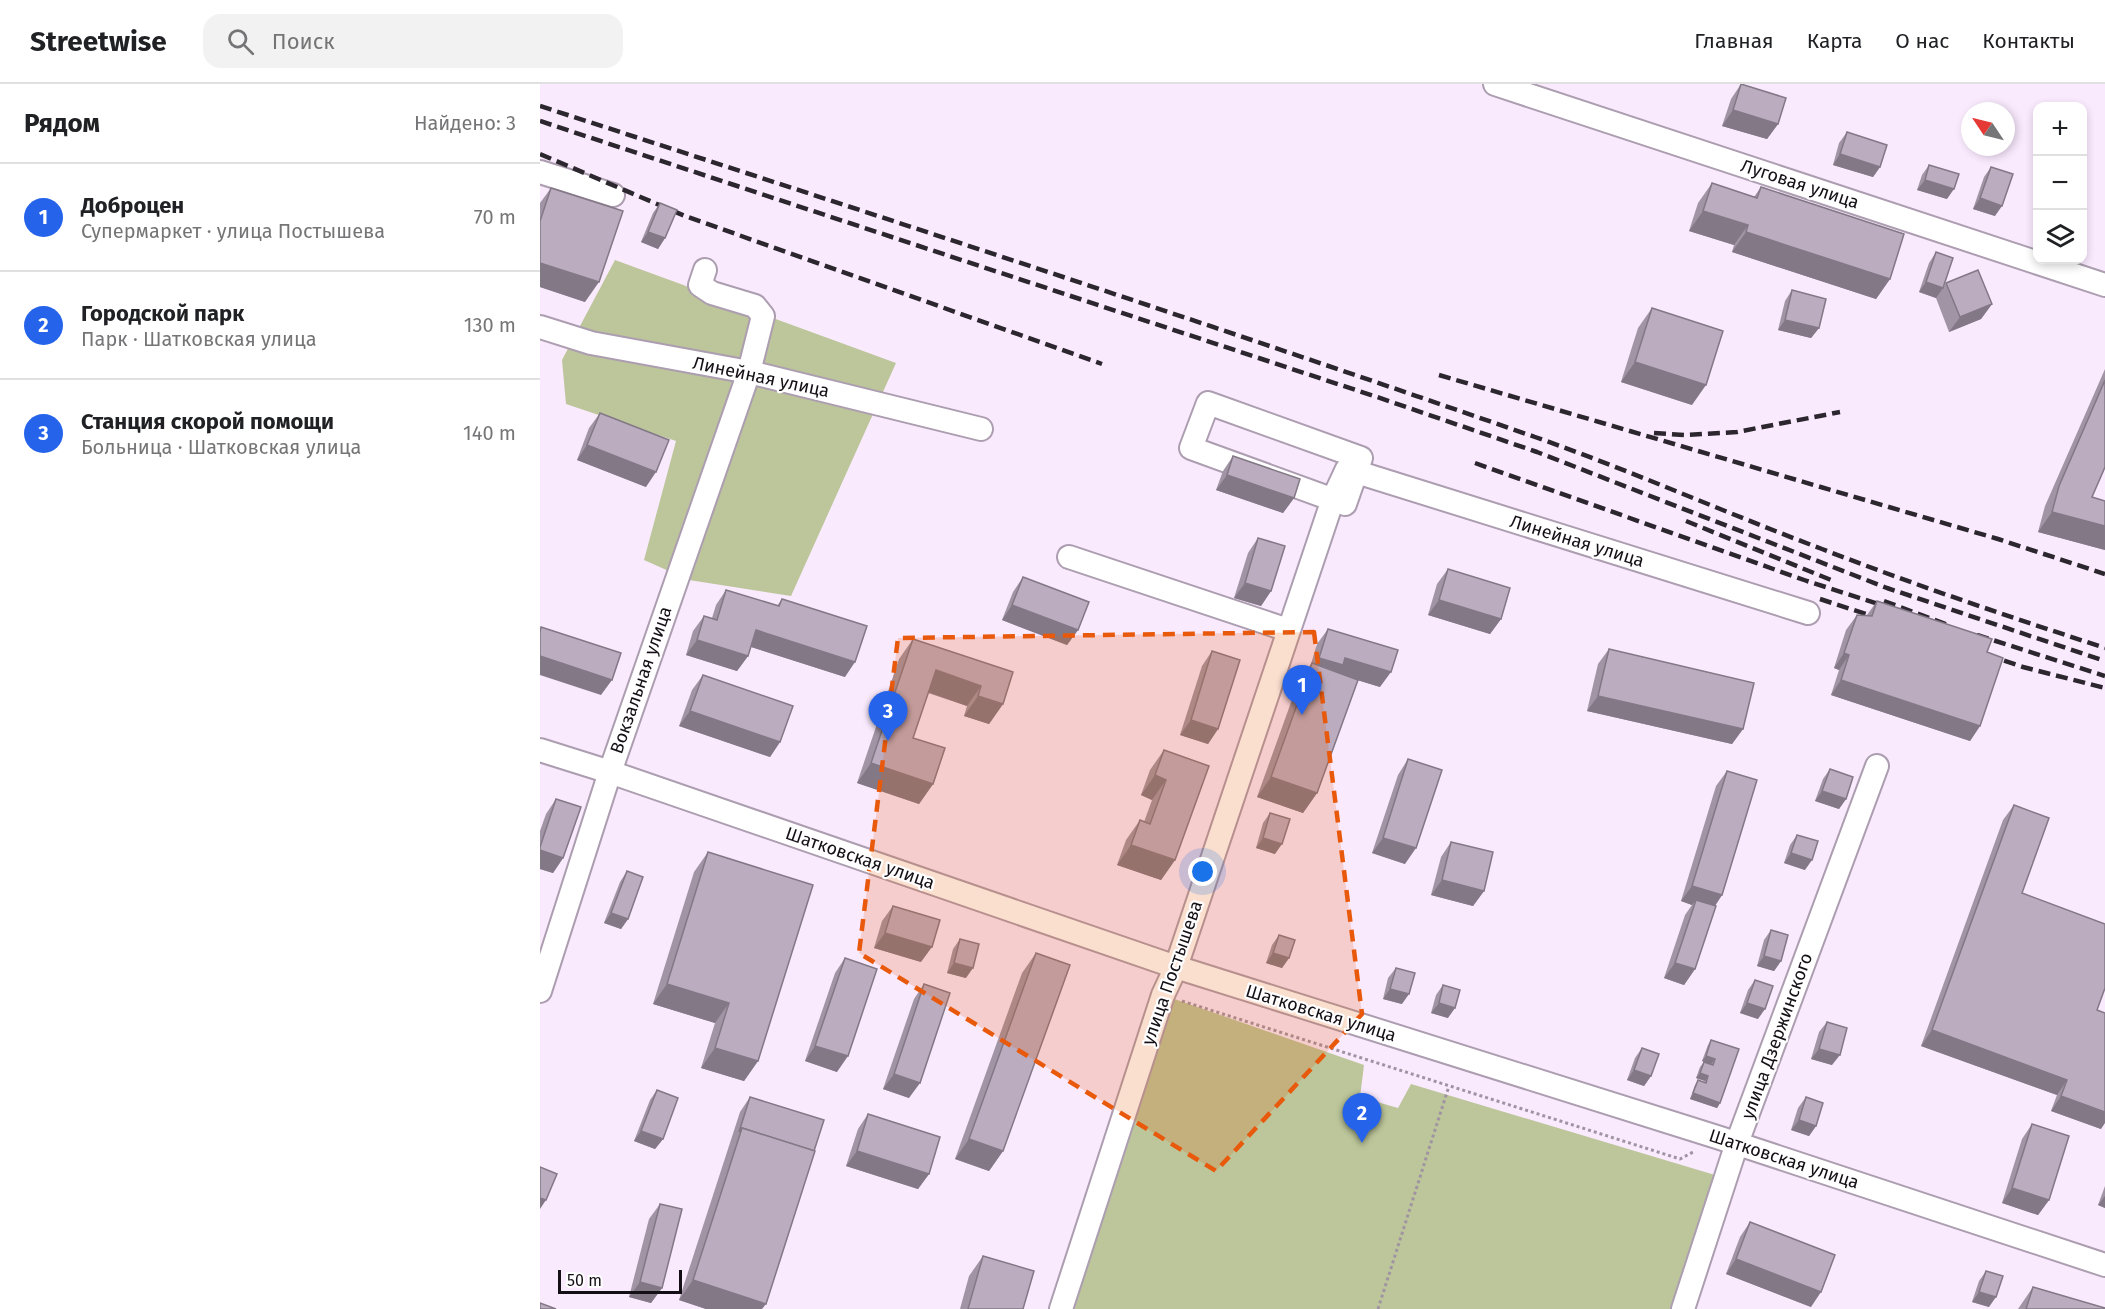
<!DOCTYPE html>
<html lang="ru">
<meta charset="utf-8">
<style>
:root{--surface:#fff;--page:#f2f2f2;--text:#202124;--muted:#757577;--line:#e0e0e0;--accent:#2563eb}
body{margin:0;font-family:"Fira Sans",sans-serif;background:var(--page);color:var(--text)}
.controls{position:absolute;right:18px;top:18px;display:grid;overflow:hidden;border-radius:12px;box-shadow:0 3px 9px #0003}
.controls button{width:54px;height:54px;display:grid;place-items:center;padding:0;border:0;border-bottom:2px solid var(--line);background:var(--surface);color:var(--text);font:30px sans-serif}
.compass{position:absolute;left:1421px;top:18px;width:54px;height:54px;border-radius:50%;background:var(--surface);box-shadow:0 3px 9px #0003;rotate:305deg}
.scale{position:absolute;left:18px;bottom:15px;width:124px;box-sizing:border-box;padding-left:6px;border:3px solid #140f15;border-top:0;font-size:16px;line-height:21px;white-space:nowrap;color:#140f15;-webkit-text-stroke:4px #fefefe;paint-order:stroke}
.you{position:absolute;left:663px;top:788px;width:21px;height:21px;margin:-15px;border:4px solid #fff;border-radius:50%;background:#1a73e8;box-shadow:0 0 0 9px #1a73e833}
.badge{display:grid;place-items:center;width:39px;height:39px;border-radius:50%;background:var(--accent);color:#fff;font-size:20px;font-weight:700}
.pin{position:absolute;translate:-50% -50px;filter:drop-shadow(0 2px 3px #0008)}
.pin::after{content:'';position:absolute;top:32px;width:21px;height:18px;background:inherit;clip-path:polygon(0 0,100% 0,50% 100%)}
.list{margin:0;padding:0;list-style:none}
h2{display:flex;justify-content:space-between;align-items:center;height:78px;margin:0;padding:0 24px;font-size:26px}
h2 small{font-size:20px;font-weight:400;color:var(--muted)}
.list li{display:grid;grid-template-columns:39px 1fr auto;gap:18px;align-items:center;box-sizing:border-box;height:108px;padding:0 24px;border-top:2px solid var(--line)}
.list b{display:block;font-size:22px;white-space:nowrap}
.list p{margin:0;font-size:20px;white-space:nowrap;color:var(--muted)}
.list em{font-size:20px;font-style:normal;color:var(--muted)}
.icon{flex:none;width:33px;height:33px;fill:none;stroke:currentColor;stroke-width:2;stroke-linecap:round;stroke-linejoin:round}
.map{position:relative;flex:none;width:1565px;height:1225px;overflow:hidden}
header{display:flex;align-items:center;gap:36px;box-sizing:border-box;height:84px;padding:0 30px;background:var(--surface);border-bottom:2px solid var(--line)}
header strong{font-size:28px}
nav{display:flex;gap:33px;margin-inline-start:auto;font-size:21px}
.search{width:420px;height:54px;background:var(--page);display:flex;align-items:center;gap:15px;box-sizing:border-box;padding:0 21px;border-radius:18px;color:var(--muted);font-size:22px}
main{display:flex}
aside{flex:1;background:var(--surface)}
.map>svg:first-child{display:block}
.green{fill:#bcc69a}
.lines{fill:none;stroke-linecap:round;stroke-linejoin:round}
.minor-casing{stroke:#ac9eb0;stroke-width:26}
.path{stroke:#a094a3;stroke-width:3;stroke-dasharray:3 3;stroke-linecap:butt}
.minor{stroke:#fff;stroke-width:22}
.rail{stroke:#2c262e;stroke-width:4.5;stroke-dasharray:12 6;stroke-linecap:butt}
.wall{fill:#a194a4}
.shaded-wall{fill:#837886}
.building{fill:#bbacbf;stroke:#837886;stroke-width:1.5}
.marked{fill:#e8590c;fill-opacity:0.2;stroke:#e8590c;stroke-width:4.5;stroke-dasharray:12 8;stroke-linejoin:round}
.labels{text-anchor:middle;dominant-baseline:central;stroke-width:4.5;stroke-linejoin:round;paint-order:stroke}
.street-label{font-size:18px;fill:#140f15;stroke:#fefefe}
</style>
<header>
<strong>Streetwise</strong>
<div class="search"><svg class="icon" aria-label="search" viewBox="0 0 24 24"><circle cx="10" cy="10" r="6"/><path d="M15 15l6 6"/></svg>Поиск</div>
<nav><a>Главная</a><a>Карта</a><a>О нас</a><a>Контакты</a></nav>
</header>
<main>
<aside>
<h2>Рядом<small>Найдено: 3</small></h2>
<ul class="list">
<li><span class="badge">1</span><div><b>Доброцен</b><p>Супермаркет · улица Постышева</p></div><em>70 m</em></li>
<li><span class="badge">2</span><div><b>Городской парк</b><p>Парк · Шатковская улица</p></div><em>130 m</em></li>
<li><span class="badge">3</span><div><b>Станция скорой помощи</b><p>Больница · Шатковская улица</p></div><em>140 m</em></li>
</ul>
</aside>
<div class="map">
<svg width="1565" height="1225" viewBox="0 0 1565 1225">
<rect width="100%" height="100%" fill="#faeafe"/>
<g class="green">
<path d="M75 176 356 279 251 512 149 496 104 476 136 357 26 320 22 276Z"/>
<path d="M623 911 824 981 820 1013 858 1024 871 1000 1185 1094 1135 1225H521Z"/>
</g>
<g class="lines">
<g class="minor-casing">
<g id="minor">
<path d="M955 0 1565 201"/>
<path d="M0 88 73 111"/>
<path d="M0 243 51 259 209 288 441 345"/>
<path d="M668 319 821 374 805 420 651 364Z"/>
<path d="M529 473 748 546"/>
<path d="M0 666 70 688 636 883 1180 1054 1565 1181"/>
<path d="M0 907 70 688 209 288 223 232 215 222 172 209 160 201 165 186"/>
<path d="M521 1225 623 911 636 883 793 415 807 385 1268 529"/>
<path d="M1143 1225 1197 1059 1337 682"/>
</g>
</g>
<g class="path">
<path d="M642 917 1140 1075 1155 1067"/>
<path d="M838 1225 909 1002"/>
</g>
<use href="#minor" class="minor"/>
<g class="rail">
<path d="M0 22C333 130 665 238 995 353 1092 387 1186 429 1282 465 1375 501 1470 533 1565 564"/>
<path d="M0 37 834 312 997 368 1347 504 1565 577"/>
<path d="M0 70 145 132 562 280"/>
<path d="M899 291 1458 455 1565 490"/>
<path d="M1114 349 1144 351 1197 348 1300 328"/>
<path d="M935 379 1267 497 1351 524"/>
<path d="M1146 437 1296 498"/>
<path d="M1280 515 1344 536"/>
<path d="M1344 517 1408 541"/>
<path d="M1437 551 1565 592"/>
<path d="M1447 571 1483 583 1565 604"/>
</g>
</g>
<g class="wall">
<path d="M1201 0 1238 40 1227 55 1182 42 1191 15Z"/>
<path d="M1307 48 1340 83 1333 93 1293 81 1299 59Z"/>
<path d="M1389 81 1407 115 1377 106 1382 91Z"/>
<path d="M1451 83 1455 132 1433 125 1444 93Z"/>
<path d="M1172 99 1214 113 1221 103 1350 195 1336 215 1192 168 1194 161 1149 147 1158 119Z"/>
<path d="M11 104 45 218 0 203V119Z"/>
<path d="M120 119 125 154 118 165 101 158 113 129Z"/>
<path d="M1396 168 1403 204 1406 199 1452 220 1441 235 1409 248 1396 214 1379 208 1389 179Z"/>
<path d="M1252 206 1279 244 1271 254 1238 246 1245 217Z"/>
<path d="M1112 224 1152 321 1081 298 1098 244Z"/>
<path d="M1565 285V383L1552 413 1565 417V466L1498 448 1505 422Z"/>
<path d="M60 329 106 403 37 376 49 344Z"/>
<path d="M693 372 754 414 743 429 676 406 683 387Z"/>
<path d="M718 454 731 507 721 522 694 514 708 469Z"/>
<path d="M908 485 961 535 950 550 888 531 897 500Z"/>
<path d="M483 493 538 546 527 561 462 536 473 508Z"/>
<path d="M186 506 237 522 242 515 305 593 211 563 208 572 197 587 146 571 153 547 164 532 172 534 176 521Z"/>
<path d="M1337 517 1447 568 1440 642 1430 657 1291 611 1299 586 1294 584 1306 546 1317 531H1327Z"/>
<path d="M788 545 840 603 818 596 777 709 763 729 717 713 758 599 771 580 777 560Z"/>
<path d="M373 555 473 588 463 620 449 640 424 632 427 622 388 609 373 654 393 700 379 720 317 699 359 575Z"/>
<path d="M1069 565 1203 645 1192 660 1047 627 1058 580Z"/>
<path d="M672 567 678 645 668 660 640 651 662 582Z"/>
<path d="M163 591 240 658 230 673 139 642 152 606Z"/>
<path d="M624 666 635 776 621 796 577 781 586 756 600 736 604 738 612 716 601 711 610 686Z"/>
<path d="M868 675 865 780 832 769 858 691Z"/>
<path d="M1290 685 1306 715 1299 725 1275 717 1283 695Z"/>
<path d="M1187 687 1182 811 1175 822 1155 885 1144 901 1124 894 1145 831 1152 821 1141 817 1176 702Z"/>
<path d="M16 715 23 774 13 789 0 785V747L6 730Z"/>
<path d="M1474 721 1482 809 1557 926 1561 1045 1511 1027 1517 1011 1381 962 1463 736Z"/>
<path d="M730 729 735 770 716 764 723 739Z"/>
<path d="M1257 751 1265 786 1244 779 1250 761Z"/>
<path d="M911 758 944 807 933 822 891 811 901 773Z"/>
<path d="M168 768 218 977 204 997 161 984 175 939 113 920 154 788Z"/>
<path d="M87 787 88 835 81 845 64 839 80 798Z"/>
<path d="M353 822 381 878 334 864 342 837Z"/>
<path d="M1231 846 1241 877 1234 887 1217 882 1224 856Z"/>
<path d="M739 851 749 874 742 884 726 879 732 861Z"/>
<path d="M420 855 426 894 407 889 413 865Z"/>
<path d="M496 869 463 1067 449 1087 415 1075 482 889Z"/>
<path d="M305 874 297 988 265 977 295 889Z"/>
<path d="M856 884 862 920 843 915 848 894Z"/>
<path d="M1215 896 1218 935 1200 929 1208 906Z"/>
<path d="M384 900 369 1014 343 1005 374 915Z"/>
<path d="M903 901 908 934 891 929 896 911Z"/>
<path d="M1287 938 1292 981 1271 975 1279 948Z"/>
<path d="M1171 956 1180 1019 1177 1024 1150 1015 1155 1001 1158 996 1164 998 1165 997 1156 994 1160 983 1164 978 1171 980 1162 977 1168 961Z"/>
<path d="M1102 964 1111 992 1104 1002 1087 996 1095 974Z"/>
<path d="M117 1006 123 1055 115 1065 94 1057 110 1016Z"/>
<path d="M210 1013 222 1225H166L139 1216 200 1028Z"/>
<path d="M1266 1013 1276 1042 1269 1052 1251 1046 1258 1024Z"/>
<path d="M328 1030 389 1090 378 1105 306 1082 318 1045Z"/>
<path d="M1492 1040 1509 1116 1498 1131 1462 1119 1482 1055Z"/>
<path d="M1565 1102V1124L1558 1121Z"/>
<path d="M120 1120 122 1204 111 1219 89 1213 109 1135Z"/>
<path d="M1210 1138 1271 1223 1186 1190 1200 1153Z"/>
<path d="M443 1172 483 1225H420L429 1192Z"/>
<path d="M1446 1187 1449 1223 1432 1218 1439 1197Z"/>
<path d="M1493 1203 1565 1225H1478Z"/>
</g>
<g class="shaded-wall">
<path d="M1193 26 1238 40 1227 55 1182 42Z"/>
<path d="M1300 70 1340 83 1333 93 1293 81Z"/>
<path d="M1385 96 1414 105 1407 115 1377 106Z"/>
<path d="M1440 114 1462 122 1455 132 1433 125Z"/>
<path d="M1163 127 1208 141 1194 161 1149 147Z"/>
<path d="M108 148 125 154 118 165 101 158Z"/>
<path d="M1206 148 1350 195 1336 215 1192 168Z"/>
<path d="M0 179 59 198 45 218 0 203Z"/>
<path d="M1386 198 1403 204 1396 214 1379 208Z"/>
<path d="M1452 220 1441 235 1409 248 1420 233Z"/>
<path d="M1245 236 1279 244 1271 254 1238 246Z"/>
<path d="M1095 278 1166 301 1152 321 1081 298Z"/>
<path d="M47 361 116 388 106 403 37 376Z"/>
<path d="M687 391 754 414 743 429 676 406Z"/>
<path d="M1512 428 1565 442V466L1498 448Z"/>
<path d="M705 499 731 507 721 522 694 514Z"/>
<path d="M899 516 961 535 950 550 888 531Z"/>
<path d="M472 521 538 546 527 561 462 536Z"/>
<path d="M216 546 315 578 305 593 205 561Z"/>
<path d="M157 556 208 572 197 587 146 571Z"/>
<path d="M1304 569 1309 571 1299 586 1294 584Z"/>
<path d="M0 572 72 596 61 611 0 591Z"/>
<path d="M779 574H805L851 588 840 603 797 590 769 589Z"/>
<path d="M396 586 441 602 427 622 382 606Z"/>
<path d="M1301 596 1440 642 1430 657 1291 611Z"/>
<path d="M438 612 463 620 449 640 424 632Z"/>
<path d="M1058 612 1203 645 1192 660 1047 627Z"/>
<path d="M150 627 240 658 230 673 139 642Z"/>
<path d="M651 636 678 645 668 660 640 651Z"/>
<path d="M331 679 393 700 379 720 317 699Z"/>
<path d="M615 691 626 696 612 716 601 711Z"/>
<path d="M731 693 777 709 763 729 717 713Z"/>
<path d="M1282 707 1306 715 1299 725 1275 717Z"/>
<path d="M723 754 742 760 735 770 716 764Z"/>
<path d="M843 754 876 764 865 780 832 769Z"/>
<path d="M591 761 635 776 621 796 577 781Z"/>
<path d="M0 766 23 774 13 789 0 785Z"/>
<path d="M1251 769 1272 776 1265 786 1244 779Z"/>
<path d="M902 796 944 807 933 822 891 811Z"/>
<path d="M1152 802 1182 811 1172 826 1156 816 1152 821 1141 817Z"/>
<path d="M71 829 88 835 81 845 64 839Z"/>
<path d="M345 849 392 863 381 878 334 864Z"/>
<path d="M733 869 749 874 742 884 726 879Z"/>
<path d="M1224 872 1241 877 1234 887 1217 882Z"/>
<path d="M414 879 433 884 426 894 407 889Z"/>
<path d="M1135 879 1155 885 1144 901 1124 894Z"/>
<path d="M127 900 189 919 175 939 113 920Z"/>
<path d="M850 905 869 910 862 920 843 915Z"/>
<path d="M899 919 915 924 908 934 891 929Z"/>
<path d="M1207 919 1225 925 1218 935 1200 929Z"/>
<path d="M1392 946 1527 996 1517 1011 1381 962Z"/>
<path d="M275 962 308 972 297 988 265 977Z"/>
<path d="M175 964 218 977 204 997 161 984Z"/>
<path d="M1279 965 1300 971 1292 981 1271 975Z"/>
<path d="M1166 972 1175 975 1171 980 1162 977Z"/>
<path d="M1094 986 1111 992 1104 1002 1087 996Z"/>
<path d="M1160 989 1168 992 1165 997 1156 994Z"/>
<path d="M354 990 380 999 369 1014 343 1005Z"/>
<path d="M1153 1009 1180 1019 1177 1024 1150 1015Z"/>
<path d="M1521 1012 1565 1028V1039L1561 1045 1511 1027Z"/>
<path d="M1259 1036 1276 1042 1269 1052 1251 1046Z"/>
<path d="M101 1047 123 1055 115 1065 94 1057Z"/>
<path d="M429 1055 463 1067 449 1087 415 1075Z"/>
<path d="M317 1067 389 1090 378 1105 306 1082Z"/>
<path d="M1472 1104 1509 1116 1498 1131 1462 1119Z"/>
<path d="M1565 1112V1124L1558 1121Z"/>
<path d="M0 1114 6 1116 0 1125Z"/>
<path d="M1196 1175 1281 1208 1271 1223 1186 1190Z"/>
<path d="M153 1196 226 1220 222 1225H166L139 1216Z"/>
<path d="M100 1198 122 1204 111 1219 89 1213Z"/>
<path d="M1439 1208 1456 1213 1449 1223 1432 1218Z"/>
</g>
<g class="building">
<path d="M1201 0 1246 14 1238 40 1193 26Z"/>
<path d="M1307 48 1347 61 1340 83 1300 70Z"/>
<path d="M1389 81 1419 90 1414 105 1385 96Z"/>
<path d="M1451 83 1473 90 1462 122 1440 114Z"/>
<path d="M1172 99 1217 114 1221 103 1364 150 1350 195 1206 148 1208 141 1163 127Z"/>
<path d="M11 104 83 127 59 198 0 179V137Z"/>
<path d="M120 119 137 126 125 154 108 148Z"/>
<path d="M1396 168 1413 174 1403 204 1386 198Z"/>
<path d="M1438 186 1452 220 1420 233 1406 199Z"/>
<path d="M1252 206 1286 215 1279 244 1245 236Z"/>
<path d="M1112 224 1183 247 1166 301 1095 278Z"/>
<path d="M1565 296V383L1552 413 1565 417V442L1512 428 1519 402Z"/>
<path d="M60 329 129 356 116 388 47 361Z"/>
<path d="M693 372 760 395 754 414 687 391Z"/>
<path d="M718 454 745 462 731 507 705 499Z"/>
<path d="M908 485 970 504 961 535 899 516Z"/>
<path d="M483 493 549 518 538 546 472 521Z"/>
<path d="M186 506 239 522 242 515 327 542 315 578 216 546 208 572 157 556 164 532 177 536Z"/>
<path d="M1337 517 1452 555 1447 568 1463 574 1440 642 1301 596 1309 571 1304 569 1317 531 1332 532Z"/>
<path d="M1 543 81 569 72 596 0 572V548Z"/>
<path d="M788 545 858 566 851 588 805 574 803 581 779 574Z"/>
<path d="M373 555 473 588 463 620 438 612 441 602 396 586 373 654 405 664 393 700 331 679Z"/>
<path d="M1069 565 1214 599 1203 645 1058 612Z"/>
<path d="M672 567 700 576 678 645 651 636Z"/>
<path d="M772 579 818 596 777 709 731 693Z"/>
<path d="M163 591 253 622 240 658 150 627Z"/>
<path d="M624 666 669 682 635 776 591 761 600 736 610 740 626 696 615 691Z"/>
<path d="M868 675 902 686 876 764 843 754Z"/>
<path d="M1290 685 1313 693 1306 715 1282 707Z"/>
<path d="M1187 687 1217 696 1182 811 1152 802Z"/>
<path d="M16 715 41 723 23 774 0 766V763Z"/>
<path d="M1474 721 1509 734 1482 809 1565 840V904L1557 926 1565 929V1028L1521 1012 1527 996 1392 946Z"/>
<path d="M730 729 750 735 742 760 723 754Z"/>
<path d="M1257 751 1278 757 1272 776 1251 769Z"/>
<path d="M911 758 953 768 944 807 902 796Z"/>
<path d="M168 768 273 801 218 977 175 964 189 919 127 900Z"/>
<path d="M87 787 103 793 88 835 71 829Z"/>
<path d="M1156 816 1176 822 1155 885 1135 879Z"/>
<path d="M353 822 400 836 392 863 345 849Z"/>
<path d="M1231 846 1248 851 1241 877 1224 872Z"/>
<path d="M739 851 755 856 749 874 733 869Z"/>
<path d="M420 855 439 860 433 884 414 879Z"/>
<path d="M496 869 530 881 463 1067 429 1055Z"/>
<path d="M305 874 337 885 308 972 275 962Z"/>
<path d="M856 884 875 889 869 910 850 905Z"/>
<path d="M1215 896 1233 902 1225 925 1207 919Z"/>
<path d="M384 900 410 909 380 999 354 990Z"/>
<path d="M903 901 920 906 915 924 899 919Z"/>
<path d="M1287 938 1307 944 1300 971 1279 965Z"/>
<path d="M1171 956 1199 965 1180 1019 1153 1009 1158 996 1166 999 1168 992 1160 989 1164 978 1173 981 1175 975 1166 972Z"/>
<path d="M1102 964 1119 970 1111 992 1094 986Z"/>
<path d="M117 1006 138 1014 123 1055 101 1047Z"/>
<path d="M210 1013 284 1036 274 1067 202 1044 199 1048Z"/>
<path d="M1266 1013 1283 1019 1276 1042 1259 1036Z"/>
<path d="M328 1030 400 1053 389 1090 317 1067Z"/>
<path d="M1492 1040 1529 1052 1509 1116 1472 1104Z"/>
<path d="M202 1044 275 1067 226 1220 153 1196Z"/>
<path d="M0 1083 17 1090 6 1116 0 1114Z"/>
<path d="M120 1120 142 1125 122 1204 100 1198Z"/>
<path d="M1210 1138 1295 1171 1281 1208 1196 1175Z"/>
<path d="M443 1172 494 1187 483 1225H428Z"/>
<path d="M1446 1187 1463 1192 1456 1213 1439 1208Z"/>
<path d="M1493 1203 1565 1224V1225H1486Z"/>
<path d="M0 1219 16 1225H0Z"/>
</g>
<path class="marked" d="M774 548 822 930 676 1087 319 869 358 554Z"/>
<g class="labels">
<g class="street-label">
<text transform="translate(1260 100) rotate(18)">Луговая улица</text>
<text transform="translate(221 293) rotate(12)">Линейная улица</text>
<text transform="translate(1037 457) rotate(17)">Линейная улица</text>
<text transform="translate(101 596) rotate(-71)">Вокзальная улица</text>
<text transform="translate(320 774) rotate(19)">Шатковская улица</text>
<text transform="translate(632 889) rotate(-71)">улица Постышева</text>
<text transform="translate(781 929) rotate(17)">Шатковская улица</text>
<text transform="translate(1237 952) rotate(-70)">улица Дзержинского</text>
<text transform="translate(1244 1075) rotate(18)">Шатковская улица</text>
</g>
</g>
</svg>
<div class="controls">
<button>+</button>
<button>−</button>
<button><svg class="icon" aria-label="layers" viewBox="0 0 24 24"><path d="M12 4l9 5-9 5-9-5zM3 14l9 5 9-5"/></svg></button>
</div>
<svg class="compass" viewBox="-18 -18 36 36"><path d="M0-13l5 13h-10z" fill="#e53935"/><path d="M0 13l5-13h-10z" fill="#757577"/></svg>
<div class="scale">50 m</div>
<div class="you"></div>
<div class="pin badge" style="left:762px;top:631px">1</div>
<div class="pin badge" style="left:822px;top:1059px">2</div>
<div class="pin badge" style="left:348px;top:657px">3</div>
</div>
</main>
